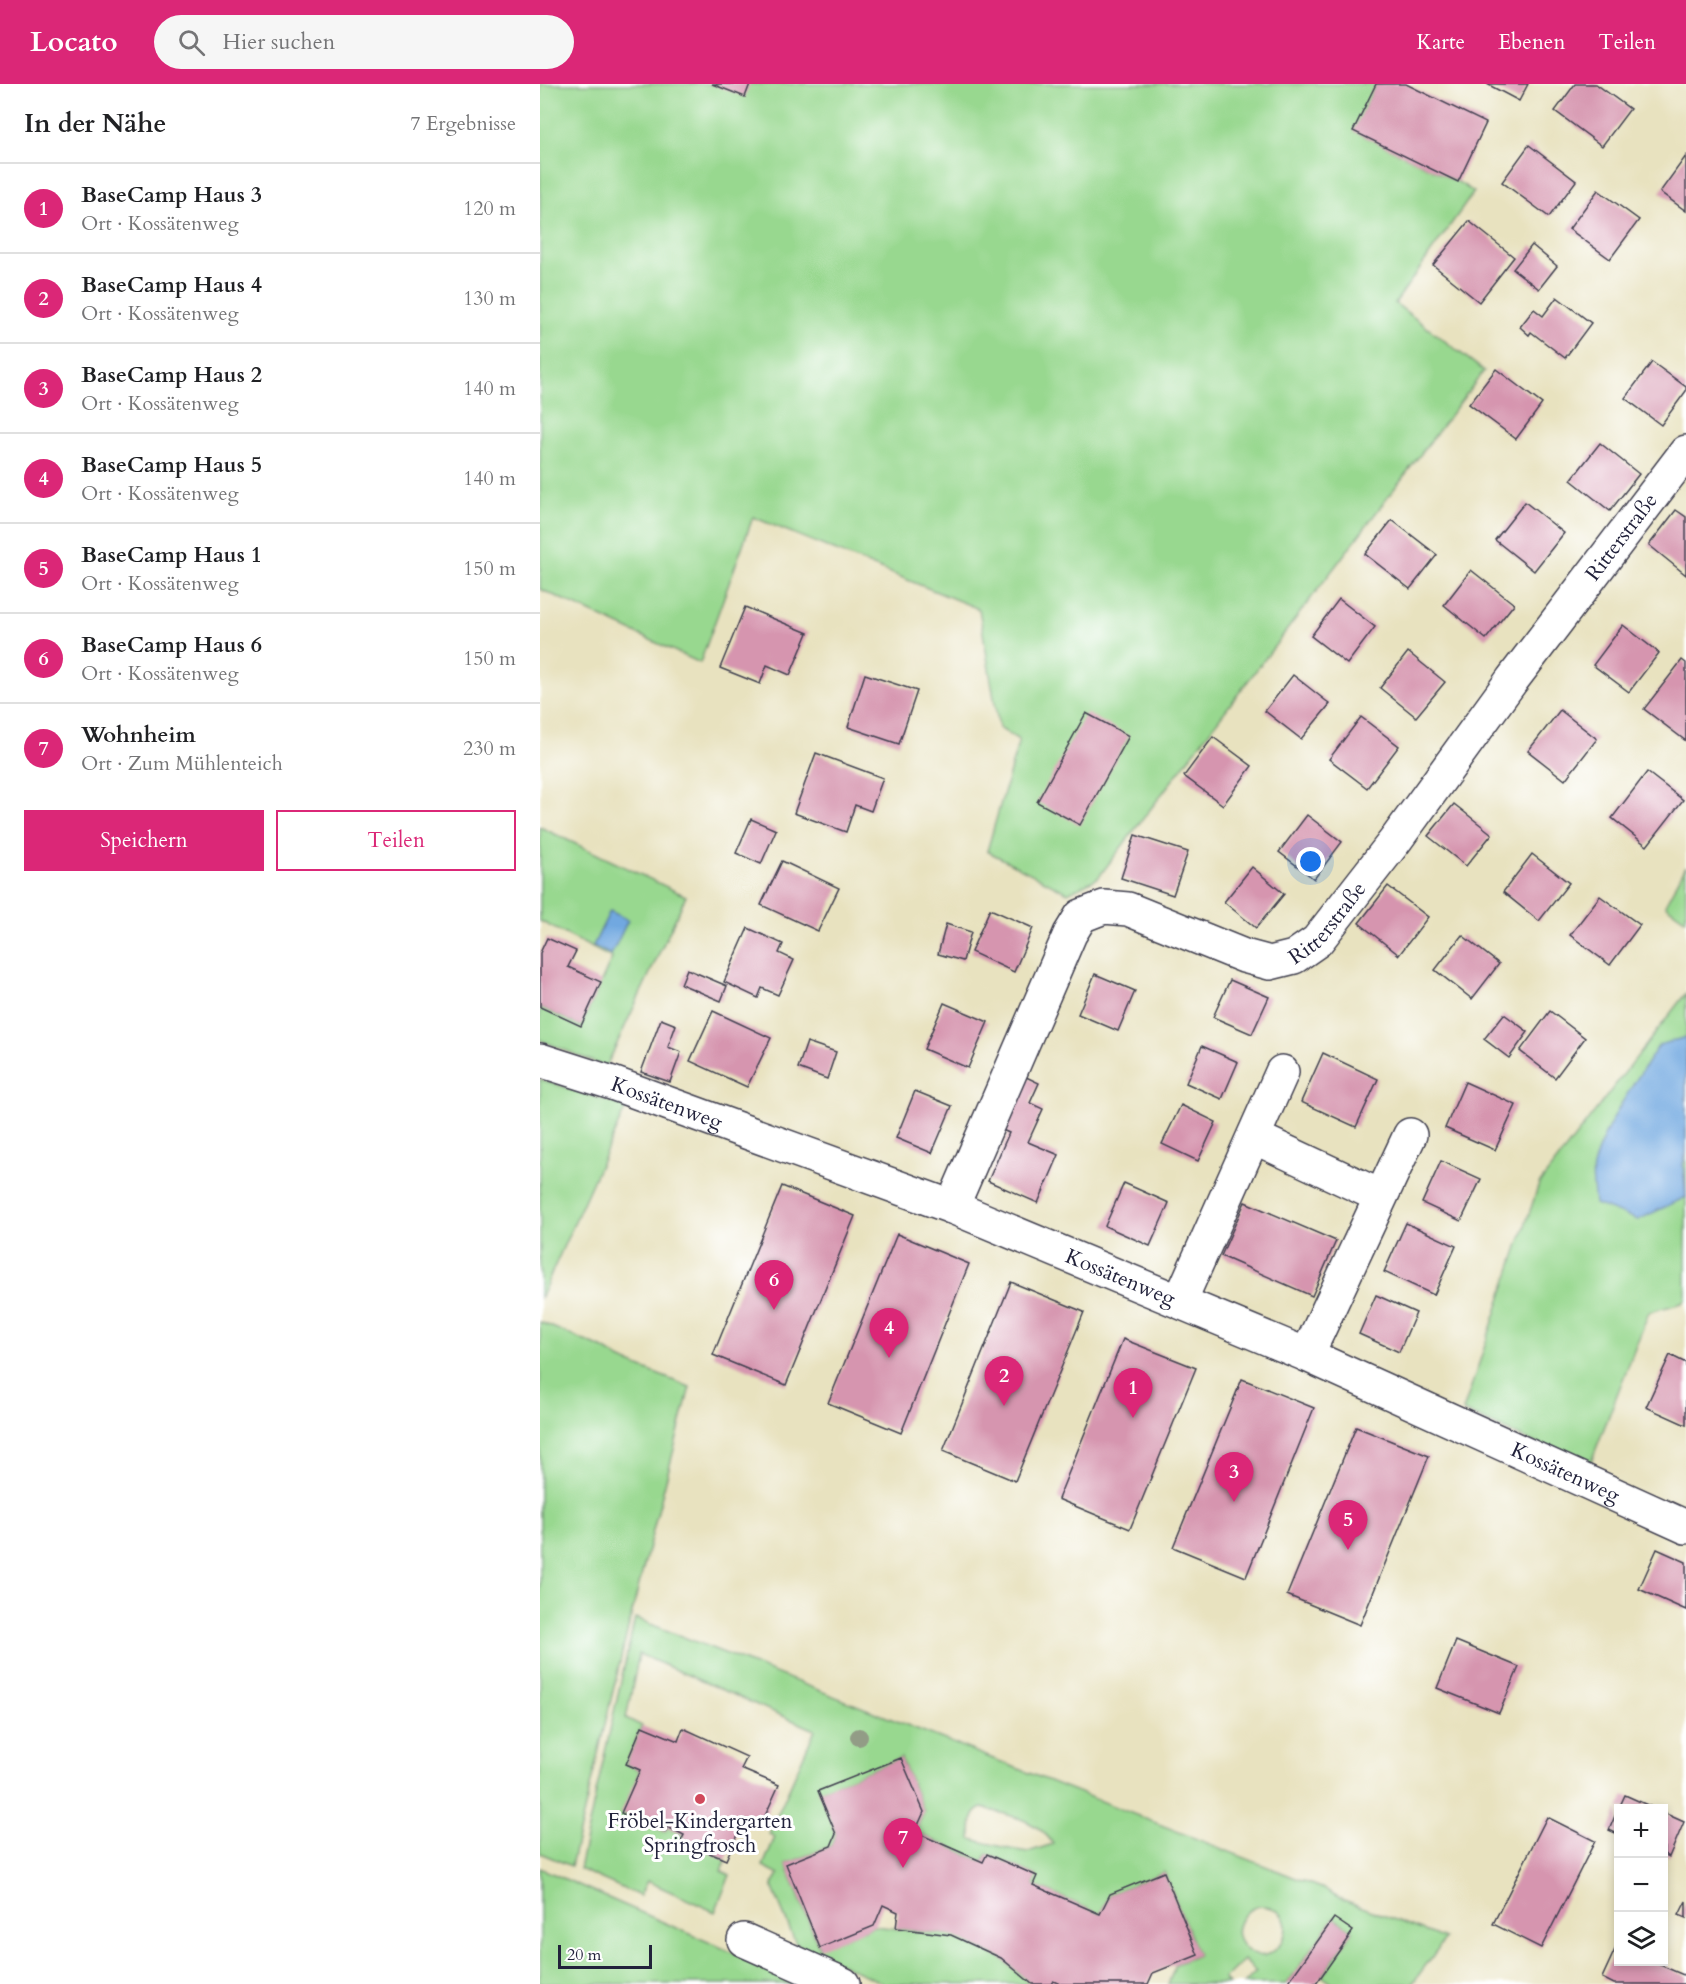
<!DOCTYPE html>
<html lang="de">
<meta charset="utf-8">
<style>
:root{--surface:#fff;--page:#f6f6f6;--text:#202124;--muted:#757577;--line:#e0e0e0;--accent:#db2777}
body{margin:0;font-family:Cardo,serif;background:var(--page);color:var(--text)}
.controls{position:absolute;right:18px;bottom:18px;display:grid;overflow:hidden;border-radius:0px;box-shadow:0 3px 9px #0003}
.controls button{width:54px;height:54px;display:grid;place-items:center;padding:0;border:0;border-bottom:2px solid var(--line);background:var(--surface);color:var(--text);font:30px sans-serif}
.scale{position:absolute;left:18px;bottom:15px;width:94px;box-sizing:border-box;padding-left:6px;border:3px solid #22223b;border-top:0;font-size:16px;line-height:21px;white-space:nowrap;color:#22223b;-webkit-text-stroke:4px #fff;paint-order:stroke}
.you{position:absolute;left:771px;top:778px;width:21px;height:21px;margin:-15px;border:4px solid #fff;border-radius:50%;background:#1a73e8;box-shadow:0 0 0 9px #1a73e833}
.badge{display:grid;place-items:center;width:39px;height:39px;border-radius:50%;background:var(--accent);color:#fff;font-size:20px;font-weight:700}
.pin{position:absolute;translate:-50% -50px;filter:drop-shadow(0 2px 3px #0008)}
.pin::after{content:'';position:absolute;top:32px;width:21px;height:18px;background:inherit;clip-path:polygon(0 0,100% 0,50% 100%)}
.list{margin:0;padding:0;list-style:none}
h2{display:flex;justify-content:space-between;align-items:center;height:78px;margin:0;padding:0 24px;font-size:26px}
h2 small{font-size:20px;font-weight:400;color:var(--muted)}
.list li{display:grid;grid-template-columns:39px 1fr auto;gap:18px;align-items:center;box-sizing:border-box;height:90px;padding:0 24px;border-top:2px solid var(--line)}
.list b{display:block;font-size:22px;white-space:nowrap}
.list p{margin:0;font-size:20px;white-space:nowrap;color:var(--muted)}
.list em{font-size:20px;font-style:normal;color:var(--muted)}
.actions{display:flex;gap:12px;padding:18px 24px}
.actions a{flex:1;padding:14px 0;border:2px solid var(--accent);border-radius:0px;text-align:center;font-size:21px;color:var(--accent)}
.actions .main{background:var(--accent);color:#fff}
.icon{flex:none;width:33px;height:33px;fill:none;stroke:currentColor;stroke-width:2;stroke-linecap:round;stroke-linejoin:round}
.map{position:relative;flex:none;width:1146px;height:1900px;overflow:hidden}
header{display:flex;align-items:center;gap:36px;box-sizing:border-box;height:84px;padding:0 30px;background:var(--accent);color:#fff}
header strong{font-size:28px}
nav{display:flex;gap:33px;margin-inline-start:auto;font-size:21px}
.search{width:420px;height:54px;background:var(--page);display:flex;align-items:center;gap:15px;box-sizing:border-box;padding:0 21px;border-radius:33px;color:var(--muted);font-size:22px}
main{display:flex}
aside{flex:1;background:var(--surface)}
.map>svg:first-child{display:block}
.green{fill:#98d88f;stroke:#5d7d65;stroke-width:1.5;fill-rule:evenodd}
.water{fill:#71a8e0;stroke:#4a658e;stroke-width:1.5}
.building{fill:#d695af}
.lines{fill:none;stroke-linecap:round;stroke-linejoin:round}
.minor-casing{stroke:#403f4f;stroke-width:36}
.minor{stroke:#fff;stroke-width:33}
.tree{fill:#929c86}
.poi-dot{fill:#d1495b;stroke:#fff;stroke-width:2}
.labels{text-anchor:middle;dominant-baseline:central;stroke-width:6;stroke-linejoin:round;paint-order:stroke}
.street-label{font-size:21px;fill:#22223b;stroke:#fff}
.poi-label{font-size:21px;fill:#22223b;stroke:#fff}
</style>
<header>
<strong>Locato</strong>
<div class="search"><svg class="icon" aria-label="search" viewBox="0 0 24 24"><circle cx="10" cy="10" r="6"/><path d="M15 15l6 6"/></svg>Hier suchen</div>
<nav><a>Karte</a><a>Ebenen</a><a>Teilen</a></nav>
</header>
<main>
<aside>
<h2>In der Nähe<small>7 Ergebnisse</small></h2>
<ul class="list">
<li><span class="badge">1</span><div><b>BaseCamp Haus 3</b><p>Ort · Kossätenweg</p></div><em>120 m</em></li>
<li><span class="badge">2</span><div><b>BaseCamp Haus 4</b><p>Ort · Kossätenweg</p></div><em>130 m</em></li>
<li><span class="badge">3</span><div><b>BaseCamp Haus 2</b><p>Ort · Kossätenweg</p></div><em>140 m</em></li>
<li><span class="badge">4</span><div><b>BaseCamp Haus 5</b><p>Ort · Kossätenweg</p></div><em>140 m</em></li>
<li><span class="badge">5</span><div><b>BaseCamp Haus 1</b><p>Ort · Kossätenweg</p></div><em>150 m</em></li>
<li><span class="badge">6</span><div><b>BaseCamp Haus 6</b><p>Ort · Kossätenweg</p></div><em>150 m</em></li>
<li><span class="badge">7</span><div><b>Wohnheim</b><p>Ort · Zum Mühlenteich</p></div><em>230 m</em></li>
</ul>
<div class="actions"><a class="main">Speichern</a><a>Teilen</a></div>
</aside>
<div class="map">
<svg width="1146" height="1900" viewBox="0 0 1146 1900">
<rect width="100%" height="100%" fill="#fff"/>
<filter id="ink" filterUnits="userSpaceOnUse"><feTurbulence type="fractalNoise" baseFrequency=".0167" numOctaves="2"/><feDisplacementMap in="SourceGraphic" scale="12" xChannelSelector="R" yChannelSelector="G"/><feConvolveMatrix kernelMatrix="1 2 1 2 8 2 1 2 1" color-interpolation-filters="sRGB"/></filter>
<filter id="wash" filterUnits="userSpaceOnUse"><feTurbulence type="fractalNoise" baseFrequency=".008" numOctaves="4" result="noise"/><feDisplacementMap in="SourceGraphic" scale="24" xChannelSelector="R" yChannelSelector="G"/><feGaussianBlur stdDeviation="1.35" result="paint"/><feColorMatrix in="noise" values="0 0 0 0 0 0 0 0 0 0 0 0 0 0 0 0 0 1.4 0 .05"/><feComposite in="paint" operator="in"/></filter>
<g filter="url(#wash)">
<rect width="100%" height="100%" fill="#e8e2bf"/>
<g class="green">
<path d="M0 0H836L814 47 918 98 934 108 855 219 944 287 558 794 528 809 447 767 479 656 459 644 439 525 213 433 160 579 0 505Z"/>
<path d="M0 743 146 812 66 983 0 956V923L41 942 72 874 0 837Z"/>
<path d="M1146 782V836L1125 821Z"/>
<path d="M1146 909V1215L1142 1219 1109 1228 1049 1383 923 1327 999 1100Z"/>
<path d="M0 995 86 1023 0 1215Z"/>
<path d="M0 1238 64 1265 81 1276 150 1303 91 1532 31 1782 0 1769Z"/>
<path d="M95 1534 784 1805 804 1816 905 1855 872 1900H793L782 1892 813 1847 794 1834 747 1900H703L716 1888 704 1876 684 1895 689 1900H628L636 1880 658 1871 624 1788 570 1810 560 1830 493 1801 497 1792 447 1770 443 1778 375 1748 384 1728 361 1674 279 1707 296 1750 291 1762 246 1780 279 1863 334 1842 411 1851 461 1874 492 1900H345L256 1860 232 1802 239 1790 223 1782 235 1753 229 1750 275 1646 99 1570 86 1634 102 1642 86 1680 100 1686 82 1729 125 1748 127 1743 144 1751 186 1776 181 1787 190 1791 175 1828 107 1797 100 1812 39 1785ZM443 1724C468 1731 499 1736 513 1760L488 1768 470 1765 431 1755C431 1744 430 1728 443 1724ZM719 1822C774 1825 732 1897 703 1862 690 1846 702 1827 719 1822Z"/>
<path d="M0 1784 264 1900H0Z"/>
</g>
<g class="water">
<path d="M70 827 88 836 71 871 53 862Z"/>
<path d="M1146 953V1069L1143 1080 1146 1113 1098 1136 1055 1120C1054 1108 1051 1094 1053 1083 1061 1046 1098 993 1119 961Z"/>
</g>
<g id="blocks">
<g class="building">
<path d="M172 0H210L205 13Z"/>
<path d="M836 0H866L946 39 918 98 813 47Z"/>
<path d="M947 0H988L979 17Z"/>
<path d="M1035 0H1056L1090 25 1062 62 1015 27Z"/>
<path d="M989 61 1036 97 1009 133 962 98Z"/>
<path d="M1146 72V127L1120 108Z"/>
<path d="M1058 106 1099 136 1070 175 1029 145Z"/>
<path d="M929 137 974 173 939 218 893 181Z"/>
<path d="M992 161 1017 182 999 205 973 185Z"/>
<path d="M1017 213 1051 239 1025 274 991 248 989 251 980 243 994 225 1003 232Z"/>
<path d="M1112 278 1146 303V307L1121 341 1085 314Z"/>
<path d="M956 285 1002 320 976 355 929 320Z"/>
<path d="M1060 359 1099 390 1070 427 1031 396Z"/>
<path d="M985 418 1024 449 994 487 955 456Z"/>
<path d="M1136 426 1146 433V491L1109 461Z"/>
<path d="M852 436 897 471 870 505 825 470Z"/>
<path d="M931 486 974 520 946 555 904 521Z"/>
<path d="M799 515 835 543 807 580 771 552Z"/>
<path d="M205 523 268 549 250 591 227 581 220 600 180 584Z"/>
<path d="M1083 541 1119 569 1089 608 1053 581Z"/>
<path d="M868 568 905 598 876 633 840 604Z"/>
<path d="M1142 576 1146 579V657L1104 625Z"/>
<path d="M325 590 377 607 359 660 308 643Z"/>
<path d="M753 591 790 620 761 655 725 627Z"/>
<path d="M1020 626 1057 655 1025 696 988 667Z"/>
<path d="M546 629 589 652 540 741 497 718Z"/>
<path d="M821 633 859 662 827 704 789 675Z"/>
<path d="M673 653 712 682 683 721 644 692Z"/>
<path d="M276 669 343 694 331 727 315 721 306 748 254 729Z"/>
<path d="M1107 688 1143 716 1107 762 1072 734Z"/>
<path d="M914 720 952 750 926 782 888 752Z"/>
<path d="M767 731 802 758 774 795 739 768Z"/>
<path d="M211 735 236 746 221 780 196 769Z"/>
<path d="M595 751 648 768 633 811 581 794Z"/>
<path d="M992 770 1029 799 999 837 963 808Z"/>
<path d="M242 777 299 804 278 847 221 821Z"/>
<path d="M712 783 744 810 716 844 684 818Z"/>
<path d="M848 802 888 833 859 871 819 839Z"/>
<path d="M1060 812 1100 841 1070 881 1030 851Z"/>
<path d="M450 825 493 844 474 888 431 868Z"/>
<path d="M406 840 431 848 423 877 398 870Z"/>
<path d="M208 844 243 860 239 869 254 876 238 911 222 904 218 914 184 898Z"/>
<path d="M922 851 959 880 932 915 895 886Z"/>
<path d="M7 854 36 867 28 883 61 898 41 942 0 923V869Z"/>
<path d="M147 885 187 902 181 917 141 900Z"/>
<path d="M555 890 595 907 578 947 538 930Z"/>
<path d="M690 896 729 913 712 950 673 933Z"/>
<path d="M404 919 448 938 428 984 384 965Z"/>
<path d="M173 927 231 954 207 1003 150 977Z"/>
<path d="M1010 927 1045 954 1015 994 980 967Z"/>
<path d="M964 930 988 948 969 974 944 955Z"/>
<path d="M121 935 136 941 128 963 141 968 130 998 101 988Z"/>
<path d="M267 958 296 968 287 995 258 984Z"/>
<path d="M662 962 698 978 682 1015 646 999Z"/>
<path d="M783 969 838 995 816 1043 761 1018Z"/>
<path d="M484 992 499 999 490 1019 503 1025 488 1058 519 1071 498 1119 448 1097 469 1049 460 1045Z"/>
<path d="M925 998 976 1021 955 1066 905 1044Z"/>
<path d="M375 1007 412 1022 392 1069 356 1054Z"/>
<path d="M641 1021 676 1038 658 1077 622 1060Z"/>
<path d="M901 1077 941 1095 921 1137 882 1119Z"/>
<path d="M584 1099 629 1119 610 1162 565 1142Z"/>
<path d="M242 1102 315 1132 246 1301 173 1271Z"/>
<path d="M705 1118 796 1157 772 1212 681 1172Z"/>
<path d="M866 1139 916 1162 894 1211 844 1188Z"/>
<path d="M357 1150 429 1180 361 1349 288 1319Z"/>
<path d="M471 1198 544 1228 475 1397 403 1367Z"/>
<path d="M836 1211 876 1229 859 1268 819 1250Z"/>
<path d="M583 1255 656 1284 590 1445 518 1415Z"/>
<path d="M1130 1271 1146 1279V1341L1106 1323Z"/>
<path d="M702 1295 774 1324 706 1493 633 1463Z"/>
<path d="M816 1343 889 1372 820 1541 747 1511Z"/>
<path d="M1117 1465 1146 1478V1526L1099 1505Z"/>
<path d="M916 1557 979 1583 959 1629 897 1604Z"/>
<path d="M102 1642 138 1657 143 1644 207 1673 201 1685 239 1701 220 1743 204 1735 186 1776 141 1757 144 1751 136 1747 127 1743 125 1748 81 1729 100 1686 86 1680Z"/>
<path d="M361 1674 384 1728 375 1748 443 1778 447 1770 497 1792 493 1801 560 1830 570 1810 624 1788 658 1871 613 1889 608 1900H520L513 1897 511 1900H492L461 1874 411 1851 356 1844 358 1828 343 1821 334 1842 280 1864 246 1780 291 1762 296 1750 278 1707Z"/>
<path d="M1085 1711 1114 1724H1079Z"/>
<path d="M1078 1725V1750L1069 1746Z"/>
<path d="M1124 1729 1144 1738 1129 1773 1124 1770Z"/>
<path d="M1007 1733 1055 1757 1001 1864 953 1840Z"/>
<path d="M1146 1817V1834L1139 1831Z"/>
<path d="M794 1834 813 1847 776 1900H747Z"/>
<path d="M1078 1859V1878H1113L1146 1892V1900H1074L1062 1894Z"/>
</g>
</g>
</g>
<g filter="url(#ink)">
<use href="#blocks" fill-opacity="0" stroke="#403f4f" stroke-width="1.5"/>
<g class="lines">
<g class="minor-casing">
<g id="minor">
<path id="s1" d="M0 976 72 999 412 1123 767 1271 1146 1443"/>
<path d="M714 1053 840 1112"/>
<path id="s2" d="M412 1123 530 850 541 832 564 823 588 825 704 872 730 879 754 873 777 857 855 757 972 596 1146 368"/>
<path d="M640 1217 742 988"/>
<path d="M767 1271 870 1051"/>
<path d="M204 1856 303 1900"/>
</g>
</g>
<use href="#minor" class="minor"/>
</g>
<circle class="tree" cx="319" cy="1653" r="9"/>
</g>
<circle class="poi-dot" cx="160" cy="1715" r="6"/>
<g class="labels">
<g class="street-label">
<text stroke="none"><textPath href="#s2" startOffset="1078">Ritterstraße</textPath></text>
<text stroke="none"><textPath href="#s2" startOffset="592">Ritterstraße</textPath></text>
<text stroke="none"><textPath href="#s1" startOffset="134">Kossätenweg</textPath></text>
<text stroke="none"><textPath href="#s1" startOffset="620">Kossätenweg</textPath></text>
<text stroke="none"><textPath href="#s1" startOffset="1106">Kossätenweg</textPath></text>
</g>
<g class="poi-label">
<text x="160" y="1737">Fröbel-Kindergarten<tspan x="160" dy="24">Springfrosch</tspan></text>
</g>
</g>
</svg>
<div class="controls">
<button>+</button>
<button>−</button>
<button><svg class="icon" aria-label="layers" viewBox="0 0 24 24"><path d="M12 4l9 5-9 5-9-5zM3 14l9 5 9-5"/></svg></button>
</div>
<div class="scale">20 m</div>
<div class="you"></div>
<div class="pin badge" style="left:593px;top:1334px">1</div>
<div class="pin badge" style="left:464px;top:1322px">2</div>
<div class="pin badge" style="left:694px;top:1418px">3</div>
<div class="pin badge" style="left:349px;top:1274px">4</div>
<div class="pin badge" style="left:808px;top:1466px">5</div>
<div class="pin badge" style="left:234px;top:1226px">6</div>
<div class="pin badge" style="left:363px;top:1784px">7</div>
</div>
</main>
